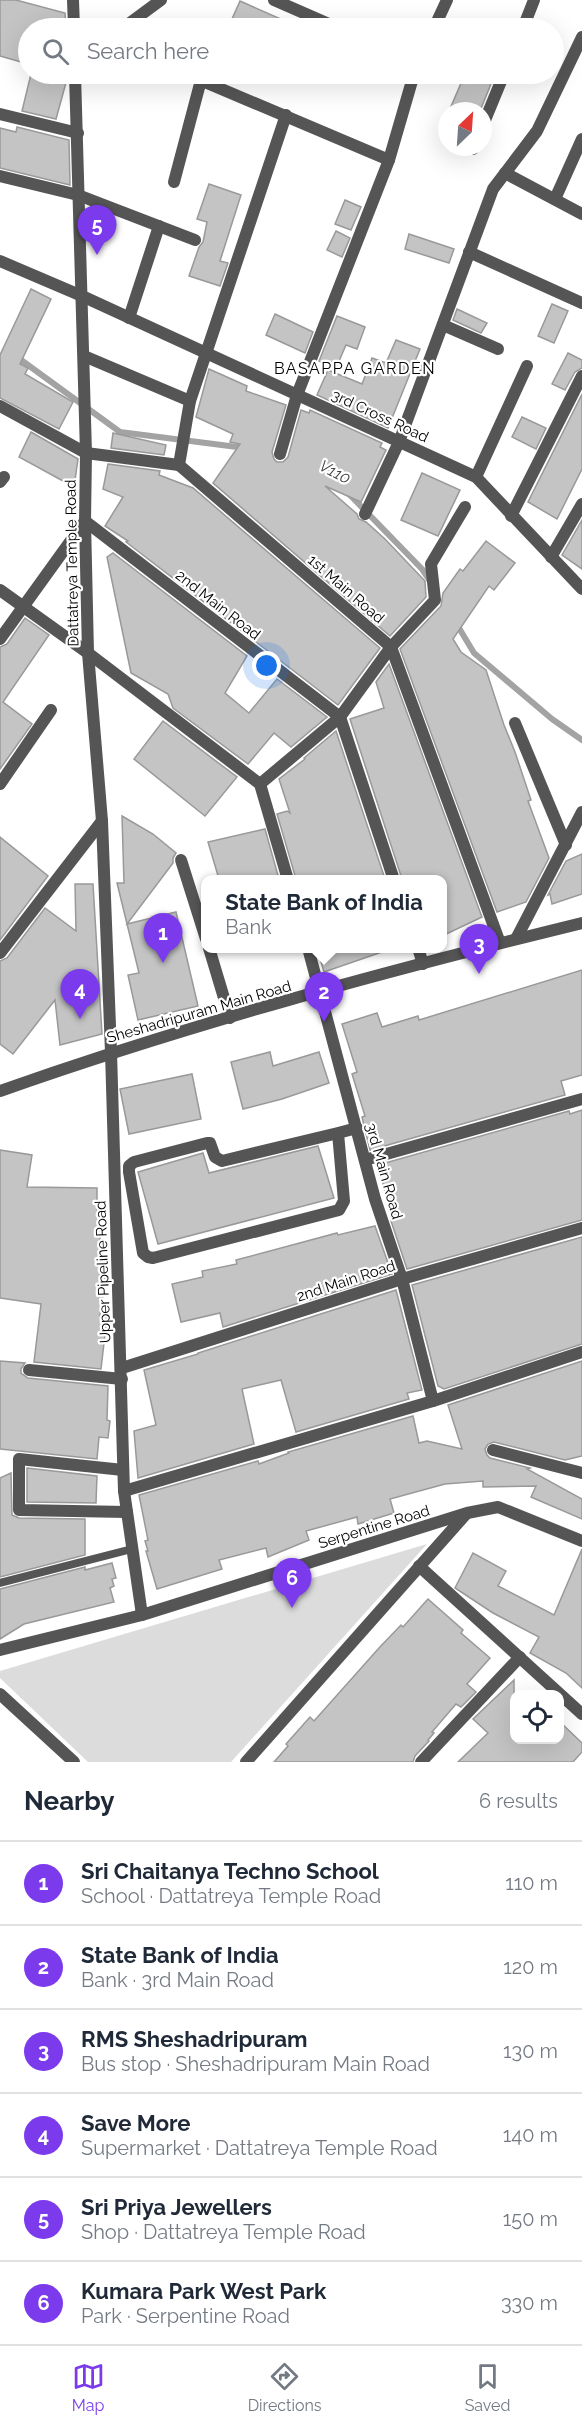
<!DOCTYPE html>
<meta charset="utf-8">
<style>
:root{--surface:#fff;--page:#f2f2f3;--text:#1f2937;--muted:#747a83;--line:#e0e1e3;--accent:#7c3aed}
body{margin:0;font-family:Raleway,sans-serif;background:var(--page);color:var(--text)}
.controls{position:absolute;right:18px;bottom:18px;display:grid;overflow:hidden;border-radius:12px;box-shadow:0 6px 24px #0002}
.controls button{width:54px;height:54px;display:grid;place-items:center;padding:0;border:0;border-bottom:2px solid var(--line);background:var(--surface);color:var(--text);font:30px sans-serif}
.compass{position:absolute;left:438px;top:102px;width:54px;height:54px;border-radius:50%;background:var(--surface);box-shadow:0 6px 24px #0002;rotate:25deg}
.you{position:absolute;left:267px;top:666px;width:21px;height:21px;margin:-15px;border:4px solid #fff;border-radius:50%;background:#1a73e8;box-shadow:0 0 0 9px #1a73e833}
.badge{display:grid;place-items:center;width:39px;height:39px;border-radius:50%;background:var(--accent);color:#fff;font-size:20px;font-weight:700}
.pin{position:absolute;translate:-50% -50px;filter:drop-shadow(0 2px 3px #0008)}
.pin::after{content:'';position:absolute;top:32px;width:21px;height:18px;background:inherit;clip-path:polygon(0 0,100% 0,50% 100%)}
.popup{position:absolute;left:201px;top:875px;width:246px;height:78px;box-sizing:border-box;display:grid;place-content:center;border-radius:12px;background:var(--surface);filter:drop-shadow(0 2px 4px #0005);font-size:20px;white-space:nowrap;color:var(--muted)}
.popup b{font-size:22px;color:var(--text)}
.popup::after{content:'';position:absolute;left:50%;top:100%;margin-left:-12px;border:12px solid transparent;border-top-color:var(--surface)}
.list{margin:0;padding:0;list-style:none}
h2{display:flex;justify-content:space-between;align-items:center;height:78px;margin:0;padding:0 24px;font-size:26px}
h2 small{font-size:20px;font-weight:400;color:var(--muted)}
.list li{display:grid;grid-template-columns:39px 1fr auto;gap:18px;align-items:center;box-sizing:border-box;height:84px;padding:0 24px;border-top:2px solid var(--line)}
.list b{display:block;font-size:22px;white-space:nowrap}
.list p{margin:0;font-size:20px;white-space:nowrap;color:var(--muted)}
.list em{font-size:20px;font-style:normal;color:var(--muted)}
.icon{flex:none;width:33px;height:33px;fill:none;stroke:currentColor;stroke-width:2;stroke-linecap:round;stroke-linejoin:round}
.map{position:relative;flex:none;width:582px;height:1762px;overflow:hidden}
.search{position:absolute;background:var(--surface);box-shadow:0 6px 24px #0002;left:18px;right:18px;top:18px;height:66px;display:flex;align-items:center;gap:15px;box-sizing:border-box;padding:0 21px;border-radius:33px;color:var(--muted);font-size:22px}
.sheet{height:582px;background:var(--surface)}
nav{display:flex;justify-content:space-around;align-items:center;box-sizing:border-box;height:84px;border-top:2px solid var(--line);background:var(--surface);font-size:16px;color:var(--muted)}
nav a{display:grid;justify-items:center;gap:3px}
nav .on{color:var(--accent)}
.map>svg:first-child{display:block}
.green{fill:#dcdcdc}
.lines{fill:none;stroke-linecap:round;stroke-linejoin:round}
.stream{stroke:#a3a3a3;stroke-width:6}
.building{fill:#c4c4c4;stroke:#999;stroke-width:1.5}
.service{stroke:#555;stroke-width:8}
.minor{stroke:#555;stroke-width:12}
.tertiary{stroke:#555;stroke-width:12}
.labels{text-anchor:middle;dominant-baseline:central;stroke-width:4.5;stroke-linejoin:round;paint-order:stroke}
.street-label{font-size:15px;fill:#000;stroke:#fff}
.neighbourhood-label{font-size:16px;letter-spacing:1.5px;fill:#000;stroke:#fff}
.water-label{font-size:16px;font-style:italic;fill:#444;stroke:#fff}
</style>
<div class="map">
<svg width="582" height="1762" viewBox="0 0 582 1762">
<rect width="100%" height="100%" fill="#fff"/>
<path class="green" d="M427 1544 231 1762H88L0 1678V1671Z"/>
<g class="lines">
<g class="stream">
<path d="M17 357 120 432 245 448"/>
<path d="M349 494 422 569 430 581"/>
<path d="M456 623 474 653 552 719 582 740"/>
</g>
</g>
<g class="building">
<path d="M0 0H16L65 13 66 28H28V64L0 56Z"/>
<path d="M240 1 301 28H228Z"/>
<path d="M31 74H48L67 79 56 119 22 111Z"/>
<path d="M465 74H495L480 111H449Z"/>
<path d="M17 127 69 140 70 185 0 168V128L16 132Z"/>
<path d="M209 184 241 195 220 261 228 263 220 286 189 276 199 247 203 242 207 222 197 219Z"/>
<path d="M345 200 361 207 351 230 335 224Z"/>
<path d="M336 231 350 238 342 257 327 250Z"/>
<path d="M409 234 454 249 449 263 405 249Z"/>
<path d="M31 289 51 299 20 364 28 368 25 374 73 402 59 429 0 398V355Z"/>
<path d="M552 304 568 311 554 343 538 336Z"/>
<path d="M457 309 487 323 481 333 453 320Z"/>
<path d="M275 314 313 332 305 353 266 335Z"/>
<path d="M337 316 365 327 357 349 346 345 336 368 319 361Z"/>
<path d="M396 340 420 349 388 428 317 395 328 370 362 384 372 358 386 363Z"/>
<path d="M568 353 582 360V368L575 372 565 390 552 384Z"/>
<path d="M209 369 247 386 246 391 286 405 272 452 274 459 277 462H283L288 457 301 410 309 413 310 410 382 443 380 447 386 450 361 502 325 486 357 514 359 519 366 522 385 539 425 581 426 597 390 636 213 483 240 444 230 442 233 434 196 417Z"/>
<path d="M582 394V469L557 519 528 502Z"/>
<path d="M522 417 546 428 536 449 512 437Z"/>
<path d="M31 432 78 459 74 487 19 457Z"/>
<path d="M113 433 166 445 164 455 111 448Z"/>
<path d="M108 464 160 471 159 475 193 488 380 648 338 705 126 542 128 541 105 526 123 497 103 489Z"/>
<path d="M422 473 460 490 438 536 401 520Z"/>
<path d="M582 520V569L562 555Z"/>
<path d="M486 541 515 563 494 590 489 586 453 639 461 652 486 670 504 725 515 752 531 800 528 801 549 858 526 902 497 912 400 649 441 606 443 593 460 569 463 571Z"/>
<path d="M113 553 247 656 225 693 249 713 277 679 327 717 291 747 274 733 248 764 173 708 168 694 131 673 107 557Z"/>
<path d="M25 618 49 635 3 702 32 724 0 769V647L7 644Z"/>
<path d="M389 664 482 917 442 936V879H402L350 719 384 708 376 682Z"/>
<path d="M163 721 237 777 205 816 134 759Z"/>
<path d="M336 731 385 879H296L277 814 287 811 290 813 279 779 305 759 304 758Z"/>
<path d="M122 816 153 834 176 853 173 858V863L127 924 176 912 198 1006 138 1020 128 975 139 973 117 883H124Z"/>
<path d="M265 829 279 879H219L208 842Z"/>
<path d="M0 837 48 876 0 940Z"/>
<path d="M582 854V894L552 904 550 894 548 895 566 861Z"/>
<path d="M75 884H93L102 1034 60 1045 55 1000 13 1054 0 1044V961L7 958 45 908 76 931Z"/>
<path d="M317 948H385V951L324 972Z"/>
<path d="M582 970V1075L561 1081 565 1095 370 1150 362 1117 365 1116 352 1074 357 1072 342 1024 377 1013 382 1027 418 1016 419 1020Z"/>
<path d="M270 1052 273 1066 319 1052 329 1083 282 1099 243 1109 231 1062Z"/>
<path d="M192 1074 201 1119 129 1134 120 1089Z"/>
<path d="M582 1110V1220L407 1269 391 1221H393L378 1165 569 1111 570 1114Z"/>
<path d="M318 1146 334 1198 158 1244 138 1172 203 1153 209 1173Z"/>
<path d="M0 1150 32 1155 27 1187 97 1188V1215H100V1278L105 1279 100 1316 107 1317 101 1369 34 1362 41 1304 0 1298Z"/>
<path d="M375 1226 392 1274 223 1327 220 1313 181 1322 172 1284 203 1277 202 1271 237 1264 236 1260 337 1233 338 1235Z"/>
<path d="M582 1237V1344L444 1389 438 1386 412 1285Z"/>
<path d="M396 1290 422 1390 407 1393 409 1399 296 1432 281 1380 242 1389 254 1444 138 1478 134 1431 156 1425 144 1370 198 1354V1353Z"/>
<path d="M0 1361 25 1363 21 1369V1373L28 1378 108 1386 107 1420 110 1421 108 1438 99 1437 97 1459 0 1449Z"/>
<path d="M582 1361V1456L565 1460 494 1442 488 1444 485 1449 487 1455 490 1458 530 1468 527 1469 582 1499V1519L531 1497 536 1486 483 1487V1481L445 1484 390 1499 394 1513 358 1524 357 1517 306 1531 309 1540 268 1557 266 1548 219 1560 222 1569 157 1589 146 1551H148L145 1541 148 1540 139 1495 258 1461 259 1464 289 1453 288 1452 413 1416 419 1443 427 1441 462 1449 448 1405Z"/>
<path d="M27 1468 97 1476 96 1503 27 1502Z"/>
<path d="M11 1473 12 1515 19 1518 85 1519V1555L0 1577V1478Z"/>
<path d="M582 1549V1688L566 1673 530 1653 539 1637 493 1613 455 1588 473 1553 506 1571 498 1586 554 1615Z"/>
<path d="M112 1563 116 1578 112 1579 114 1586 110 1588 114 1602 24 1624 0 1639V1589L85 1567V1570Z"/>
<path d="M428 1599 463 1630 461 1633 490 1658 467 1684 476 1692 461 1707 456 1704 432 1732 434 1733 428 1740 429 1741 415 1756 413 1762H274L288 1746 286 1744 310 1717 314 1721 379 1648 401 1625 403 1627Z"/>
<path d="M514 1680V1740H560V1722L582 1743V1752L573 1762H458L488 1733 473 1719Z"/>
</g>
<g class="lines">
<path class="service" d="M0 1583 132 1549"/>
<g class="minor">
<path d="M274 0 338 28"/>
<path d="M123 28 161 0"/>
<path d="M434 28 447 0"/>
<path d="M523 28 534 0"/>
<path d="M186 74 389 160"/>
<path d="M0 114 78 133"/>
<path d="M483 125 504 74"/>
<path d="M473 149 474 147"/>
<path d="M505 173 582 214"/>
<path d="M0 176 78 195 195 240"/>
<path d="M174 182 201 80"/>
<path d="M555 199 582 139"/>
<path d="M469 252 582 303"/>
<path d="M0 261 82 296 476 477 582 589"/>
<path d="M129 318 159 226"/>
<path d="M443 325 498 349"/>
<path d="M84 356 190 401 179 465 391 647 500 943"/>
<path d="M190 401 286 115"/>
<path d="M0 406 86 453 179 465"/>
<path d="M280 454 297 395 389 160 414 74"/>
<path d="M476 477 527 366"/>
<path d="M0 482 4 477"/>
<path d="M365 514 399 442 493 189 537 131 582 37"/>
<path d="M511 516 582 376"/>
<path d="M551 557 582 504"/>
<path d="M0 590 88 653 260 784 288 880"/>
<path d="M0 639 85 521 340 717 394 880"/>
<path d="M515 723 566 845"/>
<path d="M0 784 51 710"/>
<path d="M260 784 340 717 391 647 435 600 431 564 465 507"/>
<path d="M181 860 206 939"/>
<path d="M516 939 582 812"/>
<path d="M209 948 230 1018"/>
<path d="M308 948 375 1199 402 1279 433 1401"/>
<path d="M418 948 423 964"/>
<path d="M0 953 102 821"/>
<path d="M111 1052 124 1491 142 1615"/>
<path d="M338 1133 344 1201 339 1210 153 1258 148 1257 143 1253 129 1172V1166L134 1162 207 1143H210L215 1157 222 1161 338 1133 357 1128"/>
<path d="M365 1160 582 1099"/>
<path d="M122 1368 402 1279 582 1228"/>
<path d="M29 1370 122 1379"/>
<path d="M493 1450 582 1473"/>
<path d="M123 1470 19 1459V1510L127 1512"/>
<path d="M124 1491 433 1401 582 1352"/>
<path d="M419 1566 582 1714"/>
<path d="M0 1650 142 1615 467 1513 498 1507 582 1541"/>
<path d="M0 1694 74 1762"/>
<path d="M246 1762 466 1514"/>
<path d="M421 1762 520 1657"/>
</g>
<g class="tertiary">
<path d="M73 0 74 28"/>
<path d="M75 74 86 453 85 521 88 653 102 821 111 1052"/>
<path d="M0 1091C190 1024 386 971 582 923"/>
</g>
</g>
<g class="labels">
<g class="street-label">
<text transform="translate(380 416) rotate(25)">3rd Cross Road</text>
<text transform="translate(72 563) rotate(-91)">Dattatreya Temple Road</text>
<text transform="translate(346 589) rotate(41)">1st Main Road</text>
<text transform="translate(218 605) rotate(38)">2nd Main Road</text>
<text transform="translate(199 1012) rotate(-16)">Sheshadripuram Main Road</text>
<text transform="translate(384 1171) rotate(74)">3rd Main Road</text>
<text transform="translate(103 1272) rotate(-92)">Upper Pipeline Road</text>
<text transform="translate(346 1281) rotate(-18)">2nd Main Road</text>
<text transform="translate(374 1527) rotate(-17)">Serpentine Road</text>
</g>
<g class="neighbourhood-label">
<text x="355" y="368">BASAPPA GARDEN</text>
</g>
<g class="water-label">
<text transform="translate(335 472) rotate(28)">V110</text>
</g>
</g>
</svg>
<div class="controls">
<button><svg class="icon" aria-label="locate" viewBox="0 0 24 24"><circle cx="12" cy="12" r="6"/><path d="M12 2v4M12 18v4M2 12h4M18 12h4"/></svg></button>
</div>
<svg class="compass" viewBox="-18 -18 36 36"><path d="M0-13l5 13h-10z" fill="#e53935"/><path d="M0 13l5-13h-10z" fill="#747a83"/></svg>
<div class="you"></div>
<div class="pin badge" style="left:163px;top:963px">1</div>
<div class="pin badge" style="left:324px;top:1022px">2</div>
<div class="popup"><b>State Bank of India</b>Bank</div>
<div class="pin badge" style="left:479px;top:974px">3</div>
<div class="pin badge" style="left:80px;top:1019px">4</div>
<div class="pin badge" style="left:97px;top:255px">5</div>
<div class="pin badge" style="left:292px;top:1608px">6</div>
<div class="search"><svg class="icon" aria-label="search" viewBox="0 0 24 24"><circle cx="10" cy="10" r="6"/><path d="M15 15l6 6"/></svg>Search here</div>
</div>
<section class="sheet">
<h2>Nearby<small>6 results</small></h2>
<ul class="list">
<li><span class="badge">1</span><div><b>Sri Chaitanya Techno School</b><p>School · Dattatreya Temple Road</p></div><em>110 m</em></li>
<li><span class="badge">2</span><div><b>State Bank of India</b><p>Bank · 3rd Main Road</p></div><em>120 m</em></li>
<li><span class="badge">3</span><div><b>RMS Sheshadripuram</b><p>Bus stop · Sheshadripuram Main Road</p></div><em>130 m</em></li>
<li><span class="badge">4</span><div><b>Save More</b><p>Supermarket · Dattatreya Temple Road</p></div><em>140 m</em></li>
<li><span class="badge">5</span><div><b>Sri Priya Jewellers</b><p>Shop · Dattatreya Temple Road</p></div><em>150 m</em></li>
<li><span class="badge">6</span><div><b>Kumara Park West Park</b><p>Park · Serpentine Road</p></div><em>330 m</em></li>
</ul>
</section>
<nav>
<a class="on"><svg class="icon" aria-label="map" viewBox="0 0 24 24"><path d="M3 6l6-2 6 2 6-2v14l-6 2-6-2-6 2zM9 4v14M15 6v14"/></svg>Map</a>
<a><svg class="icon" aria-label="directions" viewBox="0 0 24 24"><path d="M12 3l9 9-9 9-9-9zM9 14v-3h6M13 9l2 2-2 2"/></svg>Directions</a>
<a><svg class="icon" aria-label="saved" viewBox="0 0 24 24"><path d="M7 4h10v16l-5-4-5 4z"/></svg>Saved</a>
</nav>
